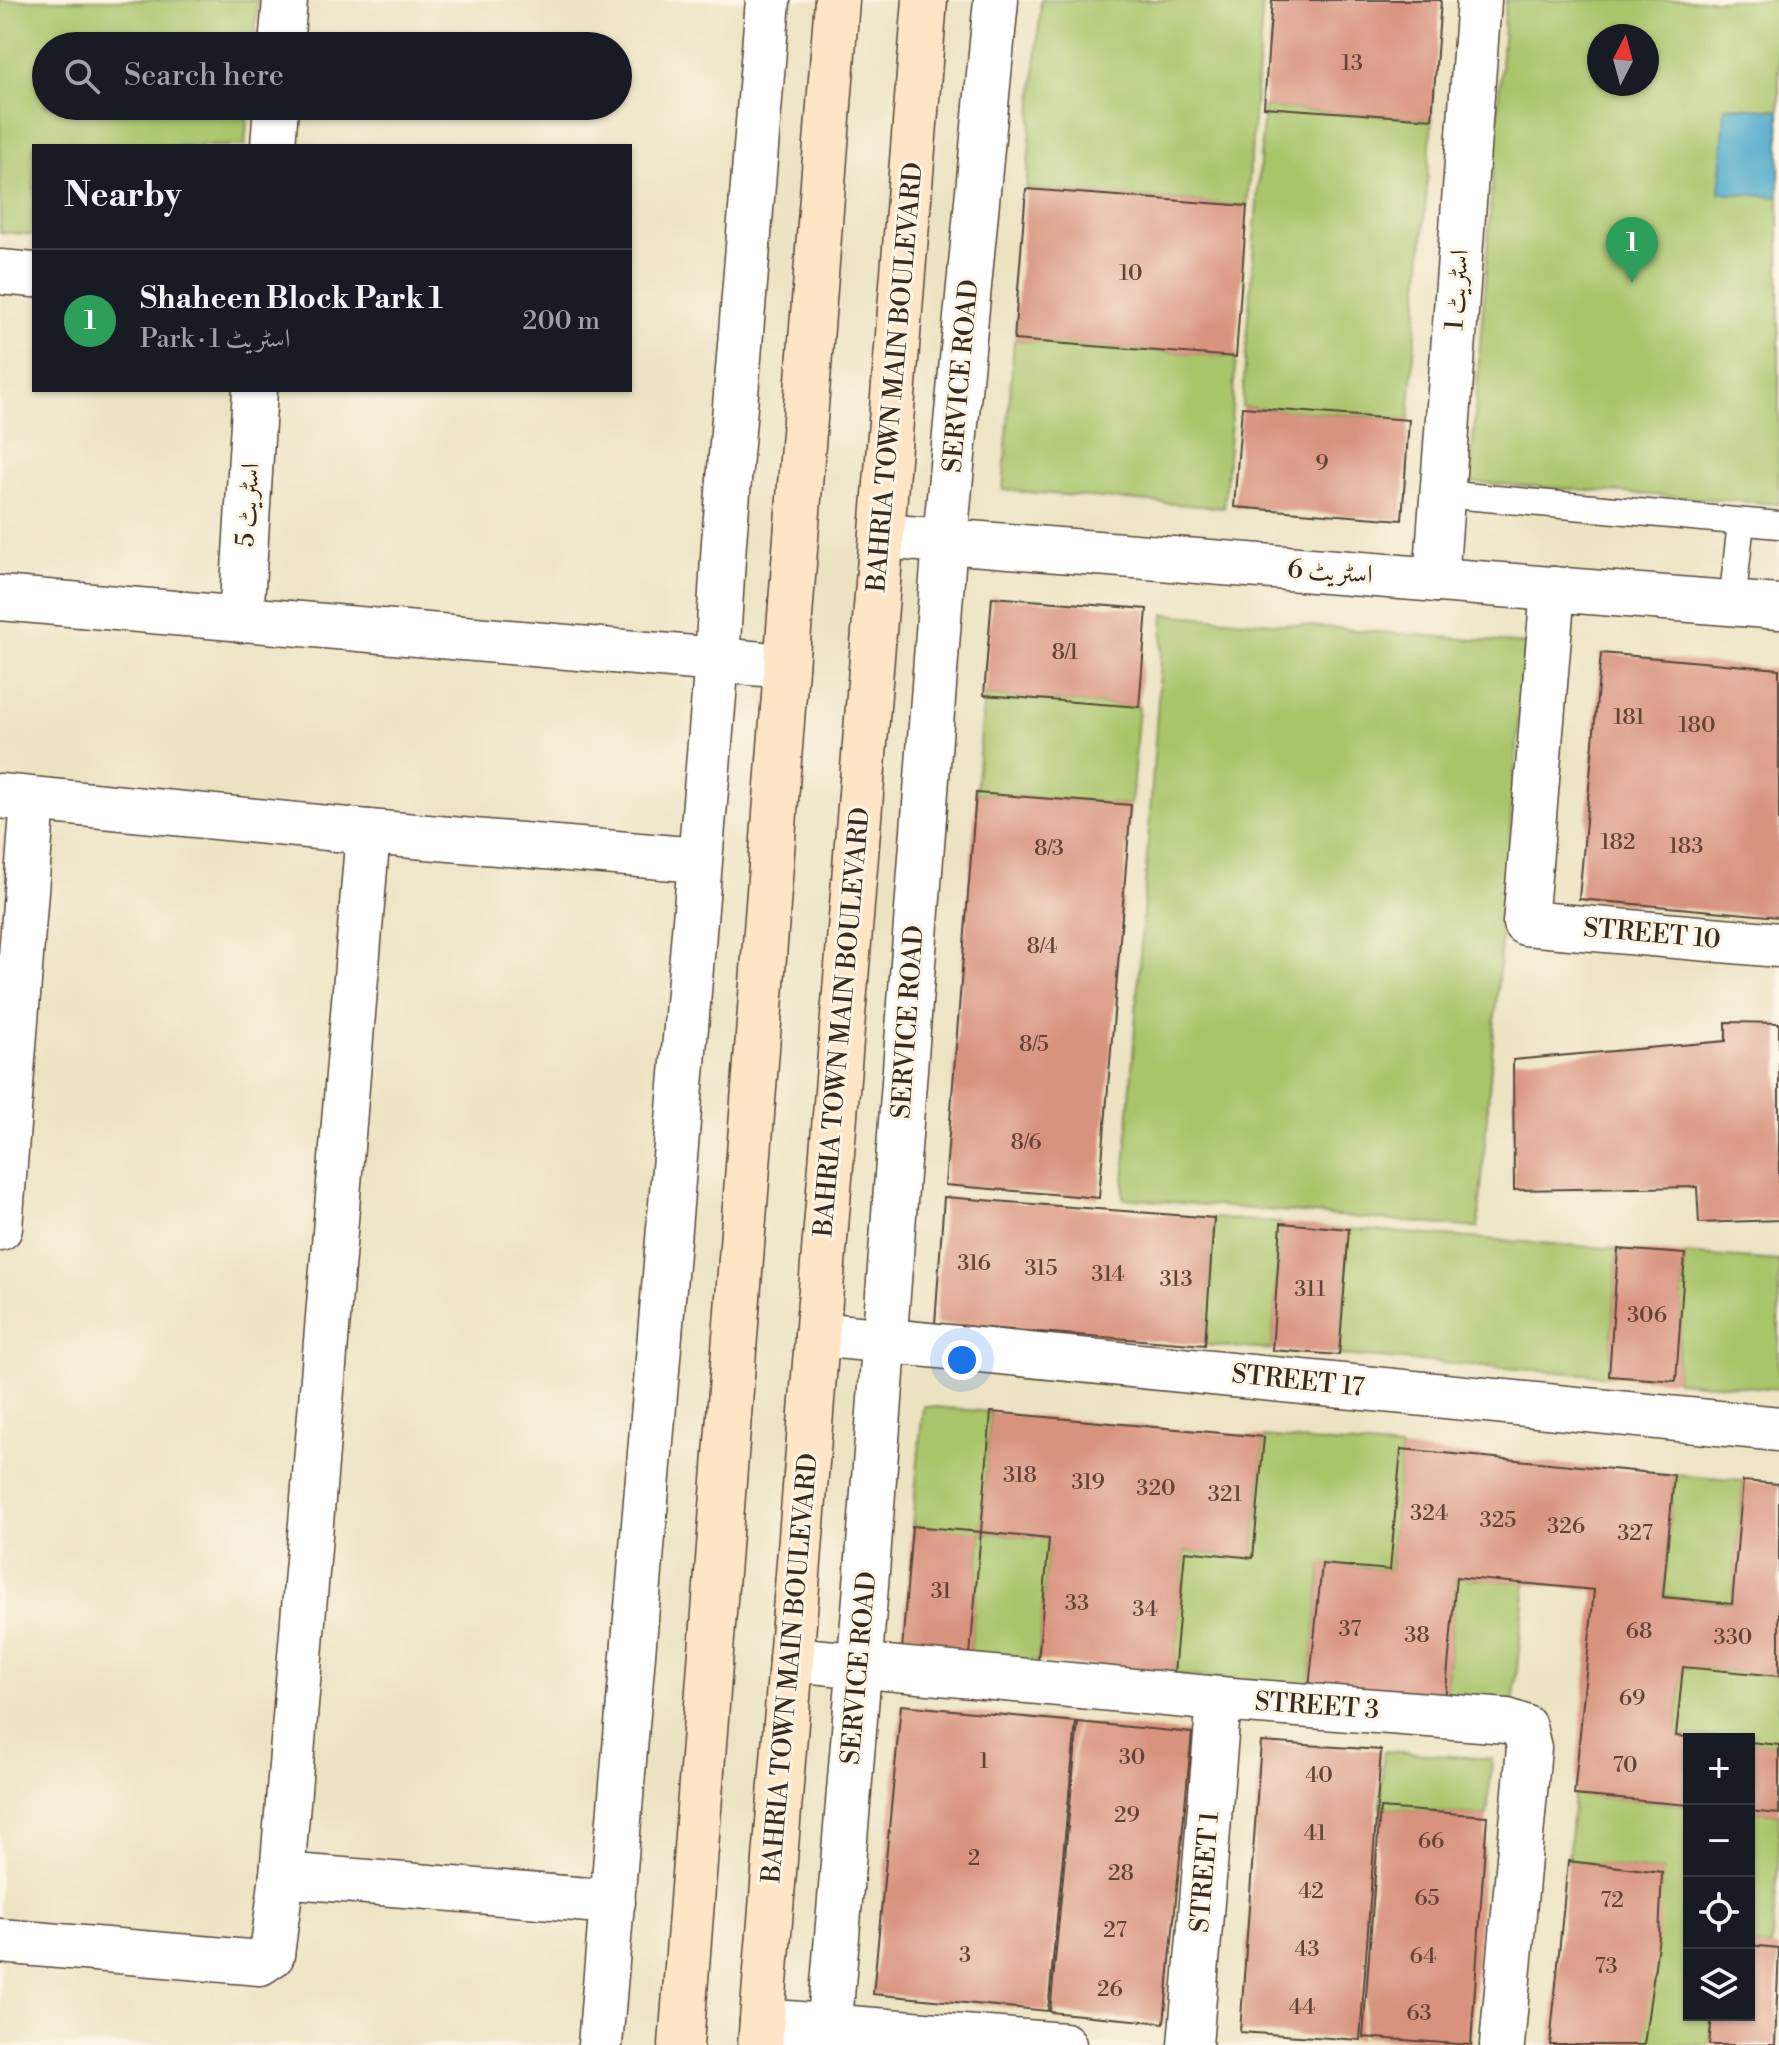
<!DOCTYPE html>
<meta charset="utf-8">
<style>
:root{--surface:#171b24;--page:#242831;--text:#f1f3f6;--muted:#9ea1a6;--line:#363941;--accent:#b45309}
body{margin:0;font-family:"Libre Bodoni",Amiri,serif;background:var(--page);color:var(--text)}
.controls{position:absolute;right:24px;bottom:24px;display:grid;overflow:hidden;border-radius:0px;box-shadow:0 2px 6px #0004}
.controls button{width:72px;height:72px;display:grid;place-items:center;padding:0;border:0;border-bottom:2px solid var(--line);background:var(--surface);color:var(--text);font:40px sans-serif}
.compass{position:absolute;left:1587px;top:24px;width:72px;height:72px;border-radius:50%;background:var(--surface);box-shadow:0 2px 6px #0004;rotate:6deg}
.you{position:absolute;left:962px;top:1360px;width:28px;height:28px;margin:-20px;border:6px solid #fff;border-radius:50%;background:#1a73e8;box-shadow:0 0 0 12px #1a73e833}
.badge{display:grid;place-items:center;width:52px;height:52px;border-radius:50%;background:var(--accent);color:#fff;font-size:26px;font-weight:700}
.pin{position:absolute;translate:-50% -66px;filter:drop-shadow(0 2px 4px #0008)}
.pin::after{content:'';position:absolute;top:42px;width:28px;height:24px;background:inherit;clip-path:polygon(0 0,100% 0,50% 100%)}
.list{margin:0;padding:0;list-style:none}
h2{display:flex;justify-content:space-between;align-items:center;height:104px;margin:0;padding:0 32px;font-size:34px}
h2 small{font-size:26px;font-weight:400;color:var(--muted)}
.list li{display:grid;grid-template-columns:52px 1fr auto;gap:24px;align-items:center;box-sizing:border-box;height:144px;padding:0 32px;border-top:2px solid var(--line)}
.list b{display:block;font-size:30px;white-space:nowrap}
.list p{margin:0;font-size:26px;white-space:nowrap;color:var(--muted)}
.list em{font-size:26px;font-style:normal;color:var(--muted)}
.icon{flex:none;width:44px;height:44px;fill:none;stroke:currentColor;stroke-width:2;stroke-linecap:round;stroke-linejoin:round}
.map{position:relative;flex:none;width:1779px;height:2045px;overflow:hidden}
.search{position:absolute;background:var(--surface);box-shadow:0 2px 6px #0004;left:32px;top:32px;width:600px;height:88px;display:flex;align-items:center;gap:20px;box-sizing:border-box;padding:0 28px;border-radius:44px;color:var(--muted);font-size:30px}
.panel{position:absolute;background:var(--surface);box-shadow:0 2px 6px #0004;left:32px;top:144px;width:600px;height:248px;border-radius:0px}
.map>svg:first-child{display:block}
.green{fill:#a9c56b;stroke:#727844;stroke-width:2;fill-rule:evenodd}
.water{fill:#4ba9ca;stroke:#436a74;stroke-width:2}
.building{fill:#d8937e}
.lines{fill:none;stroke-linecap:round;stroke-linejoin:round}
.service-casing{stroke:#564637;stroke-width:29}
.minor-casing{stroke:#564637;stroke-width:47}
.secondary-casing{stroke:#564637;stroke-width:47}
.service{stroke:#fff;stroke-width:26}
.minor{stroke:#fff;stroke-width:44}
.secondary{stroke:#fee5c5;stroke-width:44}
.labels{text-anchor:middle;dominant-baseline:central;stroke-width:6;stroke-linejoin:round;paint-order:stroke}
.number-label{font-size:22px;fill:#624436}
.street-label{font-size:26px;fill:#3b2a1e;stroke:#fcf5e5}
</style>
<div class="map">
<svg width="1779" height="2045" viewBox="0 0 1779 2045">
<rect width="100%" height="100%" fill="#fcf5e5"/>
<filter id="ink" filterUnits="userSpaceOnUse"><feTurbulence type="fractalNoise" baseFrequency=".0125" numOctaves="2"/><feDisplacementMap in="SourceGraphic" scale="16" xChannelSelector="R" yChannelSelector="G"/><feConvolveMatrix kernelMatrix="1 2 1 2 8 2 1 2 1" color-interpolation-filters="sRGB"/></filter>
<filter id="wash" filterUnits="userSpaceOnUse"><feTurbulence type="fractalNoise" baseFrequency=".006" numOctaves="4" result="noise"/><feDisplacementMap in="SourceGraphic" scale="32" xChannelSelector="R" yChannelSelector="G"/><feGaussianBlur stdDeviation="1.8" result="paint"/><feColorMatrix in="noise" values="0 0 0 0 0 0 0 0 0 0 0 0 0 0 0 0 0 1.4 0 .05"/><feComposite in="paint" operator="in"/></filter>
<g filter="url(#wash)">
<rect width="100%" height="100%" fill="#ece3c2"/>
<g class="green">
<path d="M0 0H258L254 46H46V106H248L245 146H34V235L0 232Z"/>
<path d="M1041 0H1263L1247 206 1026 189Z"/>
<path d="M1506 0H1779V504L1470 482ZM1599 36H1647V84H1599Z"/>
<path d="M1264 107 1432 119 1409 420 1242 407Z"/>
<path d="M1014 340 1236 357 1224 508 1003 490Z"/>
<path d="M1164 614 1525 644 1478 1228 1123 1198Z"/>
<path d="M984 695 1139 707 1131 805 976 793Z"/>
<path d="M1214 1218 1281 1223 1272 1350 1205 1345Z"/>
<path d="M1349 1229 1618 1249 1609 1376 1339 1355Z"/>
<path d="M1685 1254 1779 1261V1389L1676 1381Z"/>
<path d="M923 1406 991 1412 981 1532 1049 1539 1038 1661 970 1655 981 1533 912 1526Z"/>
<path d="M1264 1437 1401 1449 1390 1570 1322 1564 1309 1688 1174 1674 1185 1551 1253 1558Z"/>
<path d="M1674 1475 1743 1481 1732 1603 1663 1596Z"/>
<path d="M1456 1577 1526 1583 1513 1707 1445 1701Z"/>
<path d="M1683 1667 1779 1676V1745L1749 1742V1739L1676 1736Z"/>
<path d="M1384 1751 1492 1759 1487 1816 1380 1808Z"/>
<path d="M1574 1795 1689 1805V2015H1712L1709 2045H1644L1662 1872 1568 1861Z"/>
<path d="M1749 1811 1779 1814V1856L1771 1947 1749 1945Z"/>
</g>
<path class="water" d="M1725 106 1779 110V197L1720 193Z"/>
<g id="blocks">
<g class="building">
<path d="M1272 0H1441L1432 119 1264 107Z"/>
<path d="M1026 189 1247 206 1236 357 1014 340Z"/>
<path d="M1242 407 1409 420 1402 520 1234 507Z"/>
<path d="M992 597 1147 609 1139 707 984 695Z"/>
<path d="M1601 653 1779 669V917L1579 899Z"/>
<path d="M976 793 1131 805 1099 1198 945 1185Z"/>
<path d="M1726 1022 1779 1023V1220L1699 1223 1697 1187 1514 1190 1513 1060 1726 1041Z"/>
<path d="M944 1197 1214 1218 1205 1345 935 1324Z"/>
<path d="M1281 1223 1349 1229 1339 1355 1272 1350Z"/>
<path d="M1618 1249 1685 1254 1676 1381 1609 1376Z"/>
<path d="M991 1412 1264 1437 1253 1558 1185 1551 1174 1674 1038 1661 1049 1539 981 1532Z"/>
<path d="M1401 1449 1674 1475 1663 1597 1694 1600 1732 1604 1743 1481 1779 1484V1676L1683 1667 1676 1736 1689 1737V1805L1574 1795 1594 1590 1456 1577 1445 1701 1309 1688 1322 1564 1390 1570Z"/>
<path d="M912 1526 981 1532 970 1655 902 1649Z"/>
<path d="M901 1705 1076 1722 1048 2011 873 1994Z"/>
<path d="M1078 1722 1192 1733 1164 2023 1050 2012Z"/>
<path d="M1261 1742 1381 1750 1360 2040 1240 2032Z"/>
<path d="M1749 1742 1779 1745V1814L1749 1811Z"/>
<path d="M1380 1808 1487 1816 1471 2045 1363 2037Z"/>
<path d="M1568 1861 1662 1872 1659 1937 1644 2045H1550Z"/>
<path d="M1749 1945 1779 1948 1775 2045H1709L1712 2015H1749Z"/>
</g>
</g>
</g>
<g filter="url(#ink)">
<use href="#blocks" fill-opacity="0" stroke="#564637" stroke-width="2"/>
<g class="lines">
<g class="service-casing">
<g id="service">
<path d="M1442 494 1779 525"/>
<path d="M1732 604 1741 522"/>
</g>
</g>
<g class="minor-casing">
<g id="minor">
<path d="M281 46 285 0"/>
<path d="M273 146 276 106"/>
<path d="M0 272 34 275"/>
<path d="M882 536 1779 607"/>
<path d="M1436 580 1479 0"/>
<path d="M1553 589 1525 923 1779 945"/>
<path d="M0 598 786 666"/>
<path d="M241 620 255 390"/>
<path d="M0 796 368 832 698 860"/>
<path d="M0 1228 33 800"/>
<path d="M817 1334 1779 1429"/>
<path d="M791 1659 1219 1699 1507 1721 1524 1727 1529 1748 1502 2045"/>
<path d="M282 1875 613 1902"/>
<path d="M0 1941 260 1963 272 1955 282 1875 368 832"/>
<path d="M762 2021 1064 2045"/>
<path d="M600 2045 717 660 724 542 768 0"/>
<path d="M828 2045 865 1598 945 540 996 0"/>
<path d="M1190 2045 1219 1699"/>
</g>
</g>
<g class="secondary-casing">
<g id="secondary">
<path d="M681 2045 837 0"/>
<path d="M760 2045 925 0"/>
</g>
</g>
<use href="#service" class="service"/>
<use href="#minor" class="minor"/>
<use href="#secondary" class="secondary"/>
</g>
</g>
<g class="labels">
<g class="number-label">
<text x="1352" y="63">13</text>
<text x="1131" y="273">10</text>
<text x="1322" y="463">9</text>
<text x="1065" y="652">8/1</text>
<text x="1629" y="717">181</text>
<text x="1697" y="725">180</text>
<text x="1618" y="842">182</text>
<text x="1686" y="846">183</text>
<text x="1049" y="848">8/3</text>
<text x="1042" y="946">8/4</text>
<text x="1034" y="1044">8/5</text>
<text x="1026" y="1142">8/6</text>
<text x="974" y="1263">316</text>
<text x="1041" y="1268">315</text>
<text x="1108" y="1274">314</text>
<text x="1176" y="1279">313</text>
<text x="1310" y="1289">311</text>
<text x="1647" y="1315">306</text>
<text x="1020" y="1475">318</text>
<text x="1088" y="1482">319</text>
<text x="1156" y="1488">320</text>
<text x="1225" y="1494">321</text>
<text x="1429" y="1513">324</text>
<text x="1498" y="1520">325</text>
<text x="1566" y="1526">326</text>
<text x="1635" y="1533">327</text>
<text x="941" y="1591">31</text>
<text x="1077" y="1603">33</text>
<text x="1145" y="1609">34</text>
<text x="1350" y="1629">37</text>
<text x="1639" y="1631">68</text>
<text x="1417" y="1635">38</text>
<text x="1733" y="1637">330</text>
<text x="1632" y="1698">69</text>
<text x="1132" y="1757">30</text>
<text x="984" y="1761">1</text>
<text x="1625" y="1765">70</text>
<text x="1319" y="1775">40</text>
<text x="1127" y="1815">29</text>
<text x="1315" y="1833">41</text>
<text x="1431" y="1841">66</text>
<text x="974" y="1858">2</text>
<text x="1121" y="1873">28</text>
<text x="1311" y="1891">42</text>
<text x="1427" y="1898">65</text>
<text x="1612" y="1900">72</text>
<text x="1115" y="1930">27</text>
<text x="1307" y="1949">43</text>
<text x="965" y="1955">3</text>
<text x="1423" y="1956">64</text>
<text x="1606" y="1966">73</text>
<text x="1110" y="1989">26</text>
<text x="1302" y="2007">44</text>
<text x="1419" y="2013">63</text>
</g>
<g class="street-label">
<text transform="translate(1457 290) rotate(-86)">اسٹریٹ 1</text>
<text transform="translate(961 376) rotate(-85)">SERVICE ROAD</text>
<text transform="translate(895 377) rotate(-85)">BAHRIA TOWN MAIN BOULEVARD</text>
<text transform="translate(248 505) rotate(-86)">اسٹریٹ 5</text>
<text transform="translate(1330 572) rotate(4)">اسٹریٹ 6</text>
<text transform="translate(1652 934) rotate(5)">STREET 10</text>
<text transform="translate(842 1022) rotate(-85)">BAHRIA TOWN MAIN BOULEVARD</text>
<text transform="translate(908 1022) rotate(-86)">SERVICE ROAD</text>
<text transform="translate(1298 1381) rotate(6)">STREET 17</text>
<text transform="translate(790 1668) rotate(-85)">BAHRIA TOWN MAIN BOULEVARD</text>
<text transform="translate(859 1668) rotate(-85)">SERVICE ROAD</text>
<text transform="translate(1317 1706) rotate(4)">STREET 3</text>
<text transform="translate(1205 1872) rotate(-85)">STREET 1</text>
</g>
</g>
</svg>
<div class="controls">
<button>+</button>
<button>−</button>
<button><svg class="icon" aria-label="locate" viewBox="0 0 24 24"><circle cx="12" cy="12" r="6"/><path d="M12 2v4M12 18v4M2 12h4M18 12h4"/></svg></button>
<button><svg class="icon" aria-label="layers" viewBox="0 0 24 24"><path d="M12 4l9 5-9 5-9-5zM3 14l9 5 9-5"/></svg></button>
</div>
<svg class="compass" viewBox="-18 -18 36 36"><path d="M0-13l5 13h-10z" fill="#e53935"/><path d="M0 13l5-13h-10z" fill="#9ea1a6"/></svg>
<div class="you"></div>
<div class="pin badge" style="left:1632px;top:283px;background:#2e9e5b">1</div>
<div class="search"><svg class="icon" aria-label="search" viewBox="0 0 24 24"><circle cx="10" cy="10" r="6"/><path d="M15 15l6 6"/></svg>Search here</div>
<section class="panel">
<h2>Nearby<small></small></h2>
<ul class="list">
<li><span class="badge" style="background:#2e9e5b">1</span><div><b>Shaheen Block Park 1</b><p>Park · اسٹریٹ 1</p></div><em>200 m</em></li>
</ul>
</section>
</div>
